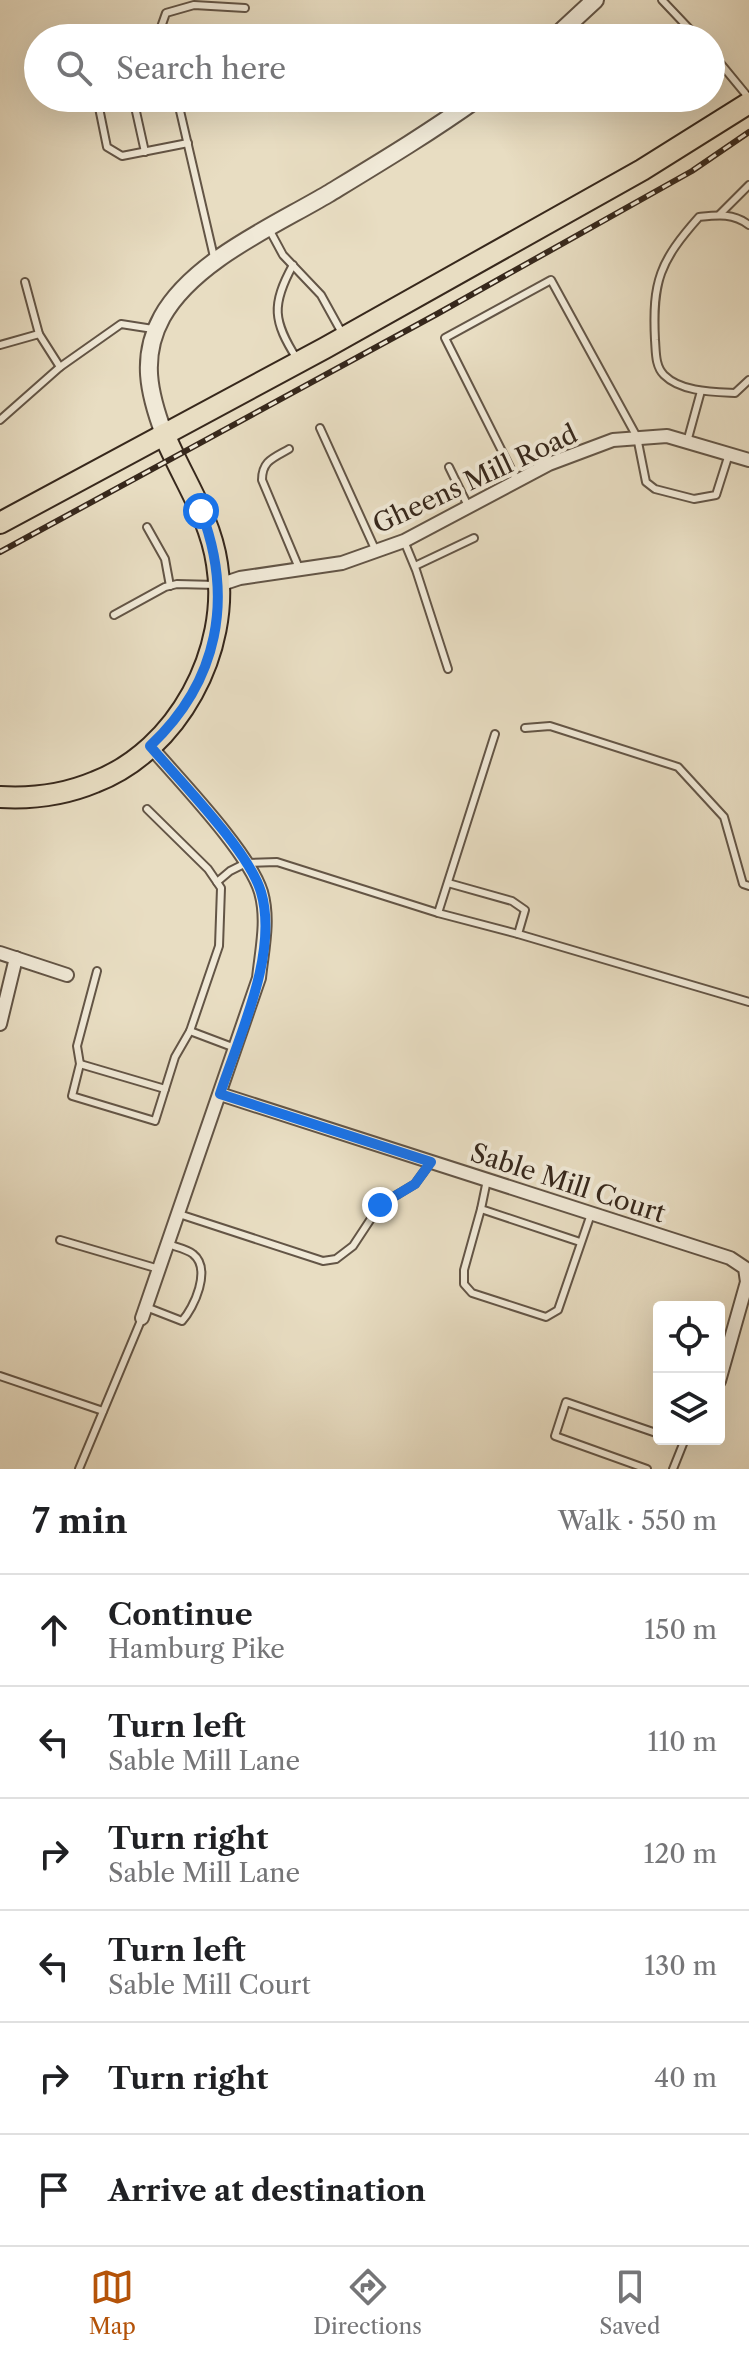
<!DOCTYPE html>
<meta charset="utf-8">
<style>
:root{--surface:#fff;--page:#f2f2f2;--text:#202124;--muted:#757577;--line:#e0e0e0;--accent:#b45309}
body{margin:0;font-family:"Libre Caslon Text",serif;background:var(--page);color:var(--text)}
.controls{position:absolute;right:24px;bottom:24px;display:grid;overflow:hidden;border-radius:8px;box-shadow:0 8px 32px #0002}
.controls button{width:72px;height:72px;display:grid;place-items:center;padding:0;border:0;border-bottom:2px solid var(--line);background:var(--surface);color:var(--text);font:40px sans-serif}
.stop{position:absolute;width:24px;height:24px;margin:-18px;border:6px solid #1a73e8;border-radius:50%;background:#fff}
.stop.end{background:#1a73e8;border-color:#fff;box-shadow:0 2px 8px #0008}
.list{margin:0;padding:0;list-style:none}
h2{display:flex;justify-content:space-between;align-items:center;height:104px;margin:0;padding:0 32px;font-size:34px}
h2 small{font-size:26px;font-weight:400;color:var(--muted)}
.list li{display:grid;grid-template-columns:52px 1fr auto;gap:24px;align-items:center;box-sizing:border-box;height:112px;padding:0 32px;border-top:2px solid var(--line)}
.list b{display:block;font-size:30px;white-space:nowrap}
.list p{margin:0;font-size:26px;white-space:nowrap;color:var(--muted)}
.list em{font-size:26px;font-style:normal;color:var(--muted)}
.icon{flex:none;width:44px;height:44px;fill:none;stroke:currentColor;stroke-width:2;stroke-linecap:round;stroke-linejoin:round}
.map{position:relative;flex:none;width:749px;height:1469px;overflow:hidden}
.search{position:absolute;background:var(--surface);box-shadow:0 8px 32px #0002;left:24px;right:24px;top:24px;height:88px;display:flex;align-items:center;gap:20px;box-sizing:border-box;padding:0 28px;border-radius:44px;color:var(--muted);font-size:30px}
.sheet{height:776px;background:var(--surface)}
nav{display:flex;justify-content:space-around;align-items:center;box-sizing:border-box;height:112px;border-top:2px solid var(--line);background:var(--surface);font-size:22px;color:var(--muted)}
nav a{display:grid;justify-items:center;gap:4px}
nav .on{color:var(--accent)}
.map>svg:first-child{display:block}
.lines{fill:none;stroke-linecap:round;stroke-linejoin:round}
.service-casing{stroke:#635546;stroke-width:10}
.minor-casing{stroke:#635546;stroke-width:16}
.tertiary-casing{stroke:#635546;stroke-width:20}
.primary-casing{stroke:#37281c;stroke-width:24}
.service{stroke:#f0e9d7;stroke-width:6}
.minor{stroke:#f0e9d7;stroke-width:12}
.tertiary{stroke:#f0e9d7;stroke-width:16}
.primary{stroke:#e8ddc2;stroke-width:20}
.rail-casing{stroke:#37281c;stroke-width:6}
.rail{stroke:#f0e9d7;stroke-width:3;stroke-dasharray:9;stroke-linecap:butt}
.route{stroke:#1a73e8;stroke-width:10}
.labels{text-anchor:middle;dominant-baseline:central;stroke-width:8;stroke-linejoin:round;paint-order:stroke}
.street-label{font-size:26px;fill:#37281c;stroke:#f0e9d7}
</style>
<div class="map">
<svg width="749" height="1469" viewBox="0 0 749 1469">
<rect width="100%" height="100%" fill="#e8ddc2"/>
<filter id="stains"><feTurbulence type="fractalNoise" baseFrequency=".0025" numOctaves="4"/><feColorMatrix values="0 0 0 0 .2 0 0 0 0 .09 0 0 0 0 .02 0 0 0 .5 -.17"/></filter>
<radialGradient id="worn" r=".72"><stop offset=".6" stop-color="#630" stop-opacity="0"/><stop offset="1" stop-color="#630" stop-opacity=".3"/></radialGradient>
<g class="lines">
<g class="service-casing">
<g id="service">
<path d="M662 0 698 38"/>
<path d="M162 38 160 30 166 13 194 5 245 8"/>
<path d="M711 52 749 98"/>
<path d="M97 98 107 147 122 156 188 143"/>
<path d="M133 98 145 152"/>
<path d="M177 98 214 257"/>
<path d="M720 214 749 185"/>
<path d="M749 225C733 213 718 215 699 217 660 261 652 281 655 340 656 352 655 366 664 375 681 392 713 392 735 393L749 380"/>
<path d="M269 229 283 255 321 295 342 333"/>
<path d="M293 265C271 305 273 321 297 359"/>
<path d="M25 282 39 334"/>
<path d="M0 345 39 334 60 367 121 324 153 329"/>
<path d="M0 420 60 367"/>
<path d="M320 428 375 549"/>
<path d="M687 442 701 391"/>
<path d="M289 449C273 458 262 461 262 480L299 568"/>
<path d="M449 467 469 508"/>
<path d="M517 481 445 338 551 280 637 437 646 482 655 489 694 499 716 495 729 454"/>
<path d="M147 527 165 559 170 586"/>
<path d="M404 541 416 570 448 669"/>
<path d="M415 566 474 538"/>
<path d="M114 615 165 587 177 584 216 585"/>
<path d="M525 728 550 726 678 767 724 817 743 884 749 886"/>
<path d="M217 882 230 871 246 863 277 862 438 913 518 934 525 910 512 901 448 883"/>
<path d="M438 913 495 734"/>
<path d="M518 934 749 1002"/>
<path d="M97 971 77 1046 80 1064 72 1096 155 1121 175 1057 190 1031 219 946 221 888 208 869 147 809"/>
<path d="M190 1031 235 1048"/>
<path d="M80 1064 165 1089"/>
<path d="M487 1180 481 1209 580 1242"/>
<path d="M481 1209 464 1270V1284L472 1293 546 1317 558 1310 591 1214"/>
<path d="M179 1214 323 1261 336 1259 353 1246 380 1205 415 1184 431 1162"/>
<path d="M60 1240 159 1269"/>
<path d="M146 1307 182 1321C194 1308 212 1269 193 1254 187 1249 176 1247 168 1244"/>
<path d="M0 1376 103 1411"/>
<path d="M674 1439H675"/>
<path d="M79 1469 142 1318"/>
<path d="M647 1469 555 1436 566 1402 659 1434"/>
<path d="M673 1469 685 1439"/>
</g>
</g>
<g class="minor-casing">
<g id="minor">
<path d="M219 585 240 578 342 563 404 541 549 464 613 440 667 436 749 460"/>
<path d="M0 953 67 975"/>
<path d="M0 1024 16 958"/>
<path d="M220 1094 730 1258 745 1268 747 1282 719 1381"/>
<path d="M142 1318 259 978C262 949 269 920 261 892 249 852 179 780 150 746"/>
</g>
</g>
<g class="tertiary-casing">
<g id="tertiary">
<path d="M554 38 595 0"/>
<path d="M164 434C149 394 140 357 162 317 193 261 274 226 328 194 379 163 429 133 478 98"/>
</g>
</g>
<g class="primary-casing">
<g id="primary">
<path d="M0 523 325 348 642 170 749 103"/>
<path d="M0 797C33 799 64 795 95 782 178 750 231 650 217 564 210 516 182 478 164 434"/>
</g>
</g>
<use href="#service" class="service"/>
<use href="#minor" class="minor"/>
<use href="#tertiary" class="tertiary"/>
<use href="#primary" class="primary"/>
<g class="rail-casing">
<path id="rail" d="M0 552 437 314 692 171 749 132"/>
</g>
<use href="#rail" class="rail"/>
</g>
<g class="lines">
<path class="route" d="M201 511C234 598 219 681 150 746 179 780 249 851 261 892 279 953 239 1036 220 1094L431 1162 415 1184 380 1205"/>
</g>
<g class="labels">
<g class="street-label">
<text transform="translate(475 479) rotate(-25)">Gheens Mill Road</text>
<text transform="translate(568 1183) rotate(18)">Sable Mill Court</text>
</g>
</g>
<rect width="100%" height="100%" filter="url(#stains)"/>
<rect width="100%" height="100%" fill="url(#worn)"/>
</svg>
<div class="controls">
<button><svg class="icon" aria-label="locate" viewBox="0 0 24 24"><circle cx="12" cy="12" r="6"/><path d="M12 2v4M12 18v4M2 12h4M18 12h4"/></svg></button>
<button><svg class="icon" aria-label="layers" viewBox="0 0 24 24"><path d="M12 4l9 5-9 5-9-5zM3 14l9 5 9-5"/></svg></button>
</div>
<div class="stop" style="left:201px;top:511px"></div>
<div class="stop end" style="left:380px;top:1205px"></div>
<div class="search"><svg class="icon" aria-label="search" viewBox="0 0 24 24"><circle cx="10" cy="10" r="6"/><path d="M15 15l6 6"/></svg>Search here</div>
</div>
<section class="sheet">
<h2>7 min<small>Walk · 550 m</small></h2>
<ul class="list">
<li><svg class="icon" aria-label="ahead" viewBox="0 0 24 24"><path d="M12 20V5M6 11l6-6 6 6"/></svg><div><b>Continue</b><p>Hamburg Pike</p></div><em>150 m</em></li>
<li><svg class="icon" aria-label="left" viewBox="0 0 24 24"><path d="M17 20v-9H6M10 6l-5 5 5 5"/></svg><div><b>Turn left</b><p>Sable Mill Lane</p></div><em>110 m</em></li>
<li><svg class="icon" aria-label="right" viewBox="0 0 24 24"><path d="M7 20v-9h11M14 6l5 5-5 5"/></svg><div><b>Turn right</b><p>Sable Mill Lane</p></div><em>120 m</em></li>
<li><svg class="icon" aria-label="left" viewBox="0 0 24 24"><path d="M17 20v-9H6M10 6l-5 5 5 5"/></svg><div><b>Turn left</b><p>Sable Mill Court</p></div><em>130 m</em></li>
<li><svg class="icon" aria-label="right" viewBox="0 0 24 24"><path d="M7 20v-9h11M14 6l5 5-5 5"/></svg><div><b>Turn right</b></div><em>40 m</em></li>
<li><svg class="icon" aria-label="arrive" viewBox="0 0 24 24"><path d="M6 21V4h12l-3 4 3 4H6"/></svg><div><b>Arrive at destination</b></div></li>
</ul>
</section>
<nav>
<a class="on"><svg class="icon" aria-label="map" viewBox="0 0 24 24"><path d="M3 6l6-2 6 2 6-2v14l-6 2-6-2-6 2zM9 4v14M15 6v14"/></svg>Map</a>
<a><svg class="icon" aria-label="directions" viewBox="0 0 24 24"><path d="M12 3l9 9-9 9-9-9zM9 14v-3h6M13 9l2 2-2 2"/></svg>Directions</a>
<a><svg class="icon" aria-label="saved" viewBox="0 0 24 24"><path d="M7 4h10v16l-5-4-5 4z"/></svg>Saved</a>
</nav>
